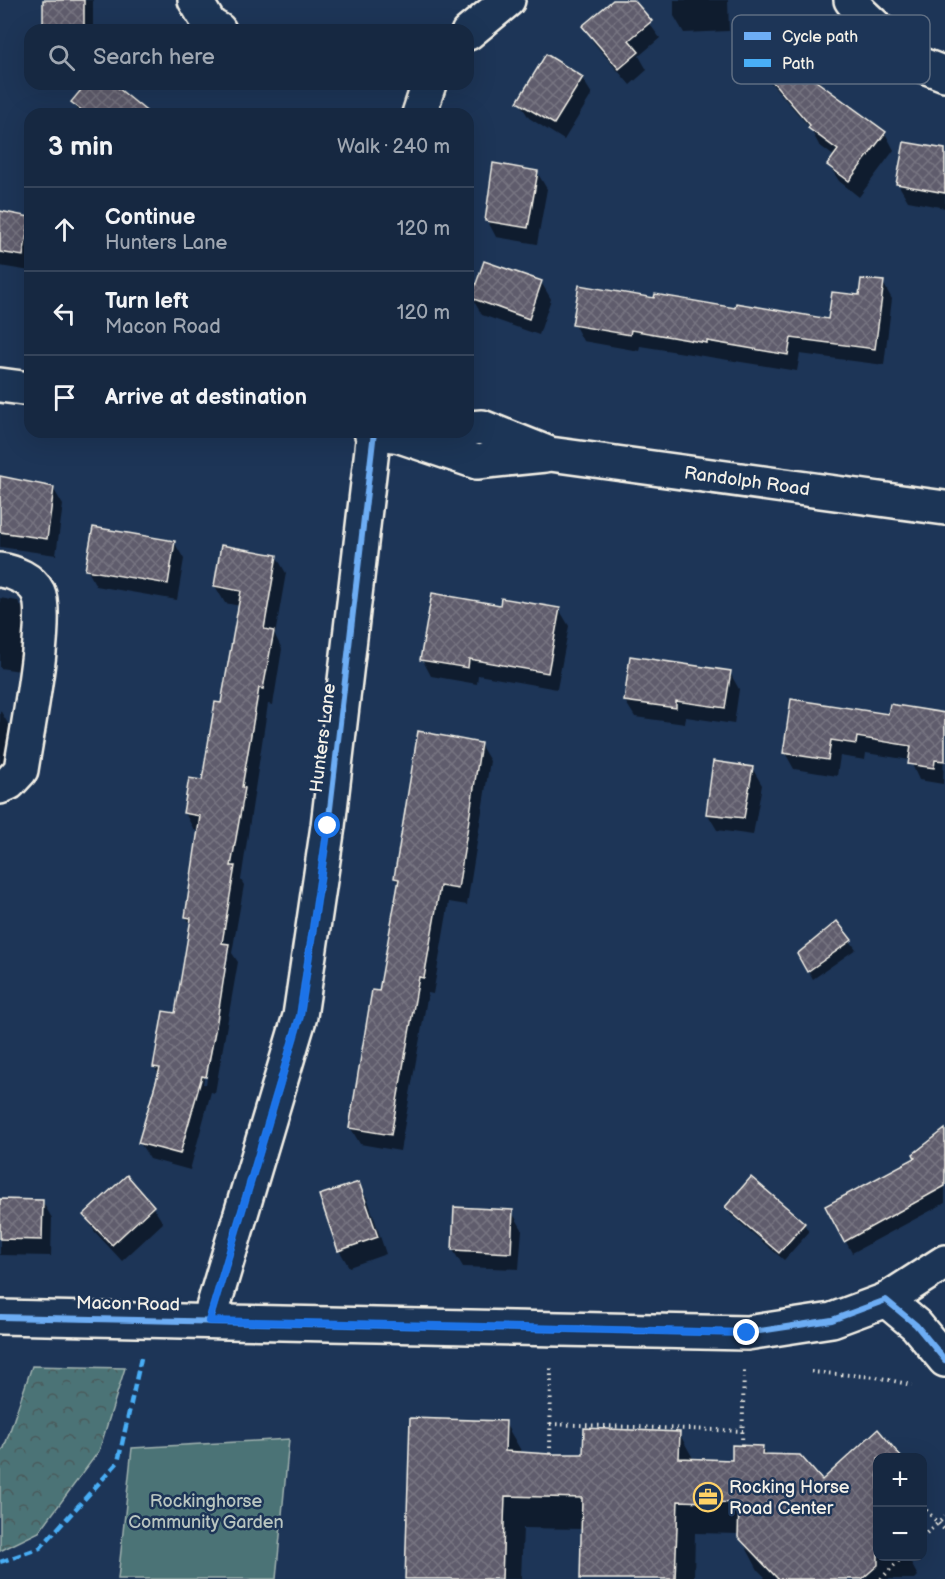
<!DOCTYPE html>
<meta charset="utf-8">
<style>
:root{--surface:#162841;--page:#23344c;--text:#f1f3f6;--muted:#9ea6b1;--line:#35445a}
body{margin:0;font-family:"Balsamiq Sans",sans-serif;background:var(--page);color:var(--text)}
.controls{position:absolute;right:18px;bottom:18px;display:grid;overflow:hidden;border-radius:12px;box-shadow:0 6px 24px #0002}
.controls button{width:54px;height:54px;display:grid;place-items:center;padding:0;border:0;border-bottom:2px solid var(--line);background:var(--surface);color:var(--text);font:30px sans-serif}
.stop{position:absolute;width:18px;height:18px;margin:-14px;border:4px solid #1a73e8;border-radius:50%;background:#fff}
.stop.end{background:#1a73e8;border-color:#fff;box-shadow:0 2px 6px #0008}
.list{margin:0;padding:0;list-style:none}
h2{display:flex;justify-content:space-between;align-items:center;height:78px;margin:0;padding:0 24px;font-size:26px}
h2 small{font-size:20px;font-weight:400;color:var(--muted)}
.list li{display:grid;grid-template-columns:39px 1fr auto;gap:18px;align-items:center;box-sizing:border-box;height:84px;padding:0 24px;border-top:2px solid var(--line)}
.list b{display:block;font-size:22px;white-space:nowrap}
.list p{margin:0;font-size:20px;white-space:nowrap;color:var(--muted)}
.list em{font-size:20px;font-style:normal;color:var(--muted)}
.icon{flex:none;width:33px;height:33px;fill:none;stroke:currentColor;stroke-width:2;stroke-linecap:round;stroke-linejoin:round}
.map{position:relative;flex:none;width:945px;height:1579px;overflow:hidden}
.search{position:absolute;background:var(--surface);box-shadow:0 6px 24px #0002;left:24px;top:24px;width:450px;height:66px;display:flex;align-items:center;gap:15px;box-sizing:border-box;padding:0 21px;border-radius:18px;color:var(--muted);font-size:22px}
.panel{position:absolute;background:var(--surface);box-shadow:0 6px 24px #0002;left:24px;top:108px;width:450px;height:330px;border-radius:18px}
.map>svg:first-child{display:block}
.forest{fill:url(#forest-crowns);stroke:#a0b2af;stroke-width:1.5}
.green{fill:#4c7376;stroke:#a0b2af;stroke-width:1.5}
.shadow{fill:#0007;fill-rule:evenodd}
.building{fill:url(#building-cross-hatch);stroke:#f4f1e8;stroke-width:1.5}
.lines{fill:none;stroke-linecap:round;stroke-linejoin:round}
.street-casing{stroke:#f4f1e8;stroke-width:38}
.primary-casing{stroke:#f4f1e8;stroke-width:38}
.path{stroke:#f4f1e8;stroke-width:4;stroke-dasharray:1.5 4.5;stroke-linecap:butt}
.street{stroke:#1d3557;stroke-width:33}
.primary{stroke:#1d3557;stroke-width:33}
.quiet{stroke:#49aef6;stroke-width:4.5;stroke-dasharray:9 4.5;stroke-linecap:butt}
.cycleway-casing{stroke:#1d3557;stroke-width:10}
.cycleway{stroke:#6dadf4;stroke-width:6}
.route{stroke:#1a73e8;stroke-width:8}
.labels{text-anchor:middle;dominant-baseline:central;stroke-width:5;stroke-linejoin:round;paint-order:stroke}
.street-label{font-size:18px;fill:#f4f1e8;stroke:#1d3557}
.poi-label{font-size:18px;fill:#f4f1e8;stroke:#1d3557;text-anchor:start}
.park-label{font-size:18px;fill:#b9c5c0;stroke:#1d3557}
.key{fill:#1d3557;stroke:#5e6d82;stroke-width:1.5}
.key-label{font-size:16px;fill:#f4f1e8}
</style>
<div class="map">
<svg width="945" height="1579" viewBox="0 0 945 1579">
<defs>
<pattern id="forest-crowns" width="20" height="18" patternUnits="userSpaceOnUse" patternTransform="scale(1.5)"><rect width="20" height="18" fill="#4c7376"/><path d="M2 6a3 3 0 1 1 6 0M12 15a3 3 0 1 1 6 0" fill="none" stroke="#4a5b5c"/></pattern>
<pattern id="building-cross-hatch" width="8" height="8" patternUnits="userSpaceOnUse" patternTransform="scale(1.5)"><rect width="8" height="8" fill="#5f5c6c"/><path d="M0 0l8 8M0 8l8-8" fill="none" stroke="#777481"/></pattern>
</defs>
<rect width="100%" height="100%" fill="#1d3557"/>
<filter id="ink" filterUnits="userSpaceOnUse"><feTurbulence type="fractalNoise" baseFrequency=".0167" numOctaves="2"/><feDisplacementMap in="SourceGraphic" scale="12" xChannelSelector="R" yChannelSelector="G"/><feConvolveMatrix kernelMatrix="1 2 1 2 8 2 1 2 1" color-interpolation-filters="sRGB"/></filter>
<g filter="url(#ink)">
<path class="forest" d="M32 1366 125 1368 99 1451 39 1532 0 1551V1452L4 1448Z"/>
<path class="green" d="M289 1439 276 1579H118L132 1448Z"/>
<g class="shadow">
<path d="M45 0H93V30H44Z"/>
<path d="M615 0H632L660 38 639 56 647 70 630 85 594 43 584 26Z"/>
<path d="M674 0H728L729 31 684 33 674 16Z"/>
<path d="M750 53 816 75 823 88 885 133 894 150 859 197 839 181 829 165 835 157 819 145 810 128 760 70Z"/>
<path d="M582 78 592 94 564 140 529 118 519 102Z"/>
<path d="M88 84H110L148 114H80L73 102Z"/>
<path d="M945 151V208L908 201 898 184Z"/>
<path d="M537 172 547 189 537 244 496 237 487 220Z"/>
<path d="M0 213 30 218V271L0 266Z"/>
<path d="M541 282 551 299 539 335 482 315 472 298Z"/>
<path d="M883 283 892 299 884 365 800 354 797 371 640 346 639 351 583 341 574 324 656 300 830 321Z"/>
<path d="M0 478 53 488 63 505 56 555 0 547Z"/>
<path d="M174 542 184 559 177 600 96 586 87 569Z"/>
<path d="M276 556 286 573 275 635 282 649 273 705 268 704 241 880 244 885 232 953 238 962 215 1093 211 1092 190 1170 150 1159 140 1143 159 1075 154 1066 176 1015 192 926 186 917 199 831 194 830 185 813 203 782 222 705 240 606 225 603 215 586ZM226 948 229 951 206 1084H203Z"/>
<path d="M0 598 18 601 28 617 20 671 0 668Z"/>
<path d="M501 607 559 609 569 626 557 689 478 675 477 684 431 676 422 659Z"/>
<path d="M730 673 739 689 734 724 686 717 685 724 635 717 625 701Z"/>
<path d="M0 710 10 727 3 780H0Z"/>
<path d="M945 715 943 784 919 780 910 760 866 753 865 760 840 756 837 776 794 769 785 753 889 716Z"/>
<path d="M480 744 490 761 467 905 449 902 433 994 428 993 400 1151 360 1144 350 1127 380 993 399 885 395 878Z"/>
<path d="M752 768 762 785 753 835 717 830 707 813Z"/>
<path d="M837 923 856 949 813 979 799 954Z"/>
<path d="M945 1131V1203L852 1253 827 1207 917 1159Z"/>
<path d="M358 1184 368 1200 386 1254 349 1267 339 1250Z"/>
<path d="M0 1201H42L52 1218 51 1256 0 1255Z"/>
<path d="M153 1207 163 1223 122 1261 95 1232 85 1216Z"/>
<path d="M727 1207 804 1224 809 1232 784 1260 731 1215Z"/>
<path d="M512 1212 522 1229 519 1269 463 1267 453 1250Z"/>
<path d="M505 1423 523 1454 584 1456 679 1433 694 1460 733 1462 762 1447 767 1456 822 1482 878 1458V1556H907L918 1576 915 1579H763L765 1577 758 1570 739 1534 695 1533 694 1579H581L583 1529 523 1528 521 1579H407Z"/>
</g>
<g class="building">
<rect x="43" y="0" width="41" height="30"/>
<path d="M613 0H634L652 21 629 40 639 52 619 69 582 26Z"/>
<path d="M778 28 817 74 812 78 886 132 849 181 827 165 838 150 808 128 810 125 748 53Z"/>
<path d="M546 54 583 77 554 124 517 102Z"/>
<path d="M86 84H113L150 114H87L71 102Z"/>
<path d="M904 142 945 149V193L896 184Z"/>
<path d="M493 163 538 171 528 228 485 221Z"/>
<path d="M0 211 30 217 23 256 0 252Z"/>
<path d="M484 261 542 281 529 319 471 298Z"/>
<path d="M861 279 884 281 875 349 791 338 788 355 707 341V343L631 330 630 335 572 325 579 285 654 298 655 294 735 308 736 303 828 319 832 292 859 295Z"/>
<path d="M0 476 54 487 47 539 0 532Z"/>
<path d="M93 527 175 541 168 584 85 570Z"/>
<path d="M221 545 277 555 264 629 274 631 263 689 259 688 242 787 245 788 231 866H235L222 943 229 944 217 1021 206 1077 202 1076 180 1154 138 1143 160 1068 153 1067 163 1011 175 1013 191 918 185 917 200 816 183 813 189 778 202 780 215 702 221 703 241 591 214 586Z"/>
<path d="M432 593 500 605 501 598 560 608 548 673 469 659 468 668 420 660Z"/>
<path d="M630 656 731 671 725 708 676 701V708L624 701Z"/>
<path d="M791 699 888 714 890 704 945 713V761L935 760 934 768 908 764 911 746 857 737 856 744 831 740 828 760 783 753Z"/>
<path d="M418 731 481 743 458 889 440 886 424 978 419 977 391 1135 349 1128 372 990 379 991 399 879 394 878Z"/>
<path d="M713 761 753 767 744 818 706 814Z"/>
<path d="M837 921 852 940 807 972 797 954Z"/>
<path d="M945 1129V1186L844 1242 825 1206 915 1158 913 1154Z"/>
<path d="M127 1175 154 1206 112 1245 83 1215Z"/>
<path d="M751 1177 805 1223 779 1253 725 1207Z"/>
<path d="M359 1182 378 1237 338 1251 319 1195Z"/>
<path d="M0 1199 43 1200 42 1240 0 1239Z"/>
<path d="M454 1207 513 1210 511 1253 452 1250Z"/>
<path d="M410 1418 506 1421 505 1451 550 1454H583L584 1428 680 1432 679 1458 732 1460V1445L763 1446 762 1454 800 1455 822 1480 878 1429 902 1458H878V1565L862 1579H778L738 1537 739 1503 678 1501 675 1579H580L582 1498 505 1496 502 1579H405Z"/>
</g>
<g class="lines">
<g class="street-casing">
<g id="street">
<path d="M195 0 210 25 219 30"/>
<path d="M851 0 861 13 914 62 945 74"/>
<path d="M468 33 508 0"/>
<path d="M419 114 429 84"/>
<path d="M0 570C15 572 31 579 38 592 50 617 26 736 21 770L9 783 0 787"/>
<path d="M886 1300 945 1262"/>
<path d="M0 1317 747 1333 832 1320 886 1300 916 1325 945 1360"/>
<path d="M209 1321 300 1016 328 826 374 432"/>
</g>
</g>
<g class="primary-casing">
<g id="primary">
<path d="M0 385 30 389"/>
<path id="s1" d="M468 428 482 427 550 454 945 508"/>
<path d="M371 432 400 436 477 462 545 455"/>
</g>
</g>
<g class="path">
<path d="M811 1372 876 1377 912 1385"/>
<path d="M550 1424 743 1431"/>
<path d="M742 1445 744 1371"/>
<path d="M550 1454 551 1368"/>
<path d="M922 1506 945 1530"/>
<path d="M922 1537 945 1517"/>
<path d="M881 1579 903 1556"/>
</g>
<use href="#street" class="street"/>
<use href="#primary" class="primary"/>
<path class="quiet" d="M0 1562 40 1548 118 1462 141 1358"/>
<g class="cycleway-casing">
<g id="cycleway">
<path d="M0 1317 747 1333 832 1320 886 1300 916 1325 945 1360"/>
<path d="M209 1321 300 1016 328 826 374 432"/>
</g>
</g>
<use href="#cycleway" class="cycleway"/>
</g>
</g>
<g class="lines" filter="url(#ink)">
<path class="route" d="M328 826 300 1016 209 1321 747 1333"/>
</g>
<defs>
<g id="office-ring" transform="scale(1.5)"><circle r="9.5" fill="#1d3557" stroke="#ffd166" stroke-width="1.5"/><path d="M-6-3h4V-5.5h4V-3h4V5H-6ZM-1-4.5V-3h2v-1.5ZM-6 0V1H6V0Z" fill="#ffd166"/></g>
</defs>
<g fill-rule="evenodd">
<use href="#office-ring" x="708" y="1497"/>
</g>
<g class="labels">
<g class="street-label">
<text stroke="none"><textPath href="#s1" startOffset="286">Randolph Road</textPath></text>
<text transform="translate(323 738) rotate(-83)">Hunters Lane</text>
<text transform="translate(128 1304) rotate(1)">Macon Road</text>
</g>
<g class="poi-label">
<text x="729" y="1487">Rocking Horse<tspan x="729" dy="21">Road Center</tspan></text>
</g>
<g class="park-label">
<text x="206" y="1501">Rockinghorse<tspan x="206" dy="21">Community Garden</tspan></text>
</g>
</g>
<rect x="732" y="15" width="198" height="69" rx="9" class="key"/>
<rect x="744" y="32" width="27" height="8" fill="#6dadf4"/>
<rect x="744" y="59" width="27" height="8" fill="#49aef6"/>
<g class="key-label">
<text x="782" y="42">Cycle path</text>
<text x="782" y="69">Path</text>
</g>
</svg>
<div class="controls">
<button>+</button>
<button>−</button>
</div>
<div class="stop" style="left:328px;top:826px"></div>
<div class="stop end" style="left:747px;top:1333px"></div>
<div class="search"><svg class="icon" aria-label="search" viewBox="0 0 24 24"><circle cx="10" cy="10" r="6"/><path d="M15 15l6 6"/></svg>Search here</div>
<section class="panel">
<h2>3 min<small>Walk · 240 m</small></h2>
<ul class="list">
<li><svg class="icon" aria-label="ahead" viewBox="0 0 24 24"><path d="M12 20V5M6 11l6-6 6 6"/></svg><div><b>Continue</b><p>Hunters Lane</p></div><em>120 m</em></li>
<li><svg class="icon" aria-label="left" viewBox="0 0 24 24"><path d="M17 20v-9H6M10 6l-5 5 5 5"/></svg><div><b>Turn left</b><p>Macon Road</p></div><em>120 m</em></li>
<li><svg class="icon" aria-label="arrive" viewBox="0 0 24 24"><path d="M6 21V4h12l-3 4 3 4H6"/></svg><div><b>Arrive at destination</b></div></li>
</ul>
</section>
</div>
